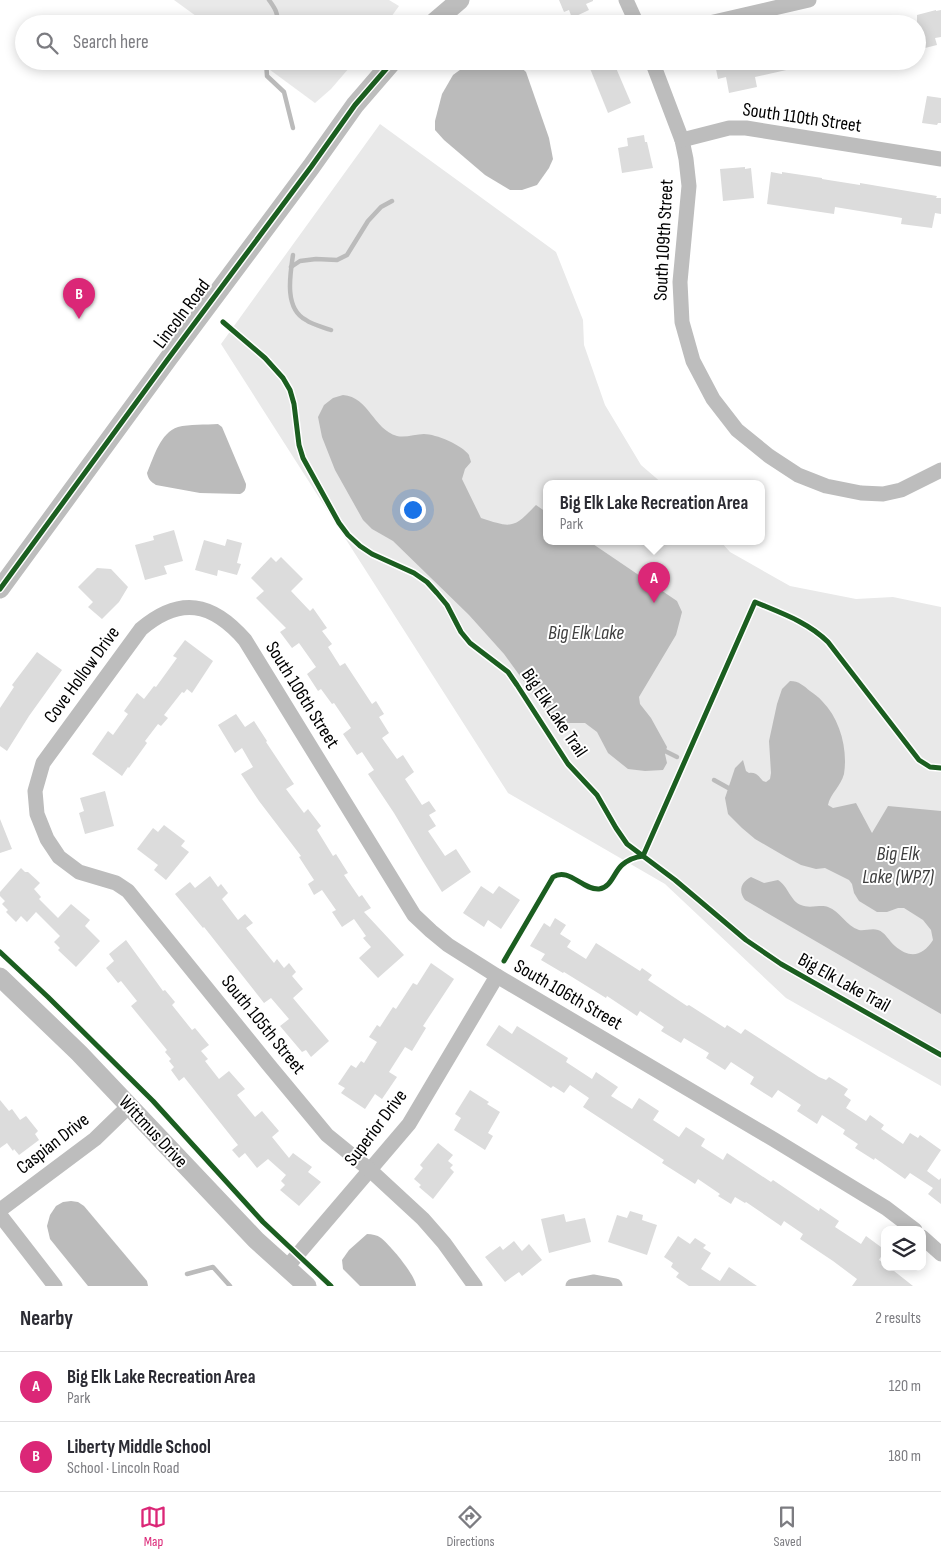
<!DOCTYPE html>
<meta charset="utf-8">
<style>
:root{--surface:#fff;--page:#f7f7f7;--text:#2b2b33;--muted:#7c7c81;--line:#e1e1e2;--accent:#db2777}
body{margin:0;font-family:"Sofia Sans Condensed",sans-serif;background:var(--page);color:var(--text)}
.controls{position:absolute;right:15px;bottom:15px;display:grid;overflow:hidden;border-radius:10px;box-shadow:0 2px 12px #0003}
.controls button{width:45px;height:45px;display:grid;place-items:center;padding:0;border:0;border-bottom:1px solid var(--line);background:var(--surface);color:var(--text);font:25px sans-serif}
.you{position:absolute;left:412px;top:509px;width:18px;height:18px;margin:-12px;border:4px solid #fff;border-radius:50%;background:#1a73e8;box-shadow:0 0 0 8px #1a73e833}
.badge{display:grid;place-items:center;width:32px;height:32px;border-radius:50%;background:var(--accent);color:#fff;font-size:16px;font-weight:700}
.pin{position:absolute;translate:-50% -41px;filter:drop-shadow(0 1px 2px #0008)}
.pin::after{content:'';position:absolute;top:26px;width:18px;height:15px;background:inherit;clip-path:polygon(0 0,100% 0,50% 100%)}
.popup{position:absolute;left:543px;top:480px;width:222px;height:65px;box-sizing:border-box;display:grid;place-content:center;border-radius:10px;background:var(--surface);filter:drop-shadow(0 1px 4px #0005);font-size:16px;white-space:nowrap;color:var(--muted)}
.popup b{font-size:19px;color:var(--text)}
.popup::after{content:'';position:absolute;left:50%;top:100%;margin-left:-10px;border:10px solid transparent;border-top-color:var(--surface)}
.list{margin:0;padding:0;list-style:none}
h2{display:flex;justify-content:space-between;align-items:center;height:65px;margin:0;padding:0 20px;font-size:21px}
h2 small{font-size:16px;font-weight:400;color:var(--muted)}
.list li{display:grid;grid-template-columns:32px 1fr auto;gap:15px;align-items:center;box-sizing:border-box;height:70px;padding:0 20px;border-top:1px solid var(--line)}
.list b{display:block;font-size:19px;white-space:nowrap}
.list p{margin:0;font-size:16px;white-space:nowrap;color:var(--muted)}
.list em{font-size:16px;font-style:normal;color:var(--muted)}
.icon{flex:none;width:28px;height:28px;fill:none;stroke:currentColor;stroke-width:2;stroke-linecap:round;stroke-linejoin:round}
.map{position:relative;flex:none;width:941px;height:1286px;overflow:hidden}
.search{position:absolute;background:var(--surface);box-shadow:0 2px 12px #0003;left:15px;right:15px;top:15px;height:55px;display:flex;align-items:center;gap:12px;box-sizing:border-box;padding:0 18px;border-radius:28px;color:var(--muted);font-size:19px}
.sheet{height:205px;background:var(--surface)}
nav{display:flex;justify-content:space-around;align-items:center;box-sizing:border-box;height:70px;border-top:1px solid var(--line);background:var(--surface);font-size:14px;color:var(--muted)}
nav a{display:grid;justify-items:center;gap:2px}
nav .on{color:var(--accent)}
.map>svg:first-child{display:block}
.green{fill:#e9e9e9}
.water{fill:#bbb}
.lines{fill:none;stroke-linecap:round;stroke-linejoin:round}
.stream{stroke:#bbb;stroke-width:4.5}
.building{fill:#dcdcdc}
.minor{stroke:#bdbdbd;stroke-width:15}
.tertiary{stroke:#bdbdbd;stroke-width:19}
.cycleway-casing{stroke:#fff;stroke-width:8}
.cycleway{stroke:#1b5e20;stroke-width:5}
.labels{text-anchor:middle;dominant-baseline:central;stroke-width:4;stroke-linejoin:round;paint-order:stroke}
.street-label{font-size:19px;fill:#000;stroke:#fff}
.water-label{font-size:20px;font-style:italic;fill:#3f3f3f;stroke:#fff}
</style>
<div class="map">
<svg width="941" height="1286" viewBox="0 0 941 1286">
<rect width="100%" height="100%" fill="#fff"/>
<g class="green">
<path d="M174 0H389L399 6 386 24H207Z"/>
<path d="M258 61H355L331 89 315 103Z"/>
<path d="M380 124 556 252 583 320 584 345 605 405 641 465 663 484H546V542H721L730 552 790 586 856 599 893 597 941 607V1086L786 998 665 884 508 793 221 344Z"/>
</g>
<g class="water">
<path d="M472 61H514L526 72 549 138 553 159 549 168 537 185 522 190H510L485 175 444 140 435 130V121L442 94 453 75Z"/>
<path d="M343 395C369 397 373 429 397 436 405 438 416 434 424 434 436 434 462 445 469 455 469 456 471 461 471 462L465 469 462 479 481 518C512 528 513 529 536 505L546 512V542H590L677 601 682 612 676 635 639 697 640 704 651 718 667 747 665 754 667 763 663 770 645 771 628 769 608 753 597 732 585 723H563L552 720 504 654 469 615 393 541 372 529 363 520 335 470 322 437 318 417 324 405 333 398Z"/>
<path d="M218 424 222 427 246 484C246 489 245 492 240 494L200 493 156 485C151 482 148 479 147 473 154 457 160 433 178 427 189 424 206 425 218 424Z"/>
<path d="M790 681C799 681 804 686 810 691 814 694 819 697 822 701 840 719 848 749 844 774 841 786 830 794 828 805L833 808 856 803 872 833 888 806 941 811V1014L745 900C738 891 741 882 751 877L764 883 778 880C788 886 791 902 801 905 810 909 821 904 828 907 840 911 846 926 859 930 865 931 872 928 878 930 885 932 889 941 895 946 910 959 923 956 933 940L931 930 923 920 904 908H898L887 912H877L859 901 854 893 852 884 849 880 825 868 816 869 801 865 786 857 755 839 742 828 728 814 725 798 735 768 743 760 746 771 749 773C757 772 758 776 763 781L766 782 770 779 771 773 769 741 777 704 782 689Z"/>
<path d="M71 1201 78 1202 84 1206 147 1281 148 1286H88L50 1239 47 1226 50 1215 56 1206 63 1202Z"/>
<path d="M367 1234C372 1234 377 1235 381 1238 390 1245 416 1276 416 1286H360L343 1269 342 1260 349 1250Z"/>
</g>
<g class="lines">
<g class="stream">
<path d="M269 0C274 7 280 15 276 24"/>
<path d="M266 61 267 76 284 92 293 128"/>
<path d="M293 255C290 275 284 309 306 320 313 325 323 327 331 330"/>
<path d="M291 267 300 261 316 259 337 260 347 255 368 221 381 207 392 201"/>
<path d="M661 749 677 757"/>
<path d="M714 780 732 790"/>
<path d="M187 1274 213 1267 230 1286"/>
</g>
</g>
<g class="building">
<path d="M559 0H593V1L586 4 589 10 572 18 569 10 564 12Z"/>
<path d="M936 10V11L941 10V37L935 38 937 45 917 50V15Z"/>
<path d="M587 61H613L631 103 608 113Z"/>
<path d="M721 61H803L804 66 755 77 757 87 729 93 726 77 718 79 715 64 721 63Z"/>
<path d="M927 96 941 98V123H938L937 125 922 123Z"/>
<path d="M644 135 645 142H647L653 168 622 173 618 148 628 146 627 138Z"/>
<path d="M745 167V169L751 168 754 198 723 201 720 169Z"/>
<path d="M771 172 782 174V172L822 178V179L860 185V183L937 196 936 198H941V214L935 213 932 228 901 224 902 218 835 207 834 214 767 204Z"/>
<path d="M174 530 183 561 164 566 167 574 145 580 135 545 154 540 153 536Z"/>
<path d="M227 539 242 543 237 563 241 564 237 575 218 570 217 576 195 570 204 540 225 546Z"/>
<path d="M271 557 276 562 281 557 303 579 291 591 310 611 313 608 327 628 322 631 332 644 328 647 340 666 345 663 372 704 376 701 384 714 379 717 389 733 382 738 397 759 403 755 414 772 405 779 422 805 429 801 436 811 429 815 436 826 428 831 445 856 456 849 471 872 442 892 422 860 394 813 368 774 374 770 362 752 357 755 343 734 351 728 334 703 332 704 321 689 318 691 307 674 316 667 299 643 292 648 280 632 286 628 256 598 264 591 251 578Z"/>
<path d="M97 568 111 569 128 587 119 602 102 619 88 607 93 602 78 587Z"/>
<path d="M185 640 213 661 192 693 187 689 184 693 182 692 164 715 168 718 161 726 158 724 145 741 147 743 129 768 128 767 122 776 92 754 108 731 113 735 128 714 124 711 137 693 144 699 154 686 156 687 177 658 173 656Z"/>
<path d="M37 652 62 670 29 716 7 751 0 746V708L14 687 12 685Z"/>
<path d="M236 714 245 727 254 721 267 741 266 742 294 784 286 789 304 813 308 809 321 826 317 830 333 856 336 854 348 873 344 875 359 897 362 895 371 908 364 912 404 955 378 978 359 958 371 947 363 938 366 936 354 919 342 927 332 912 336 910 322 890 314 895 308 884 314 880 299 857 301 856 259 801 241 774 253 767 242 748 235 753 218 725Z"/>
<path d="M105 791 114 826 85 834 79 813 84 811 80 798Z"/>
<path d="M0 819 12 849 0 853Z"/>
<path d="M164 825 185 841 181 846 189 852 166 880 154 870 158 865 137 849 153 828 158 832Z"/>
<path d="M21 868 25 872H28L40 883 34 889 41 897 39 899 58 918 71 904 90 920 85 926 100 941 76 967 58 950 60 948 54 942 60 936 36 912 27 922 21 916 16 922 6 912 8 910 2 904 5 901 0 896V892Z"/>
<path d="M210 876 218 887 221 884 228 893 222 899 238 920 245 914 253 923 246 928 274 963 277 959 284 968 289 963 296 972 292 976 303 989 293 998 329 1041 311 1057 306 1050 302 1052 280 1026 289 1019 271 998 264 1003 204 927 203 928 175 894 190 882 195 888Z"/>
<path d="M481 886 493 894 499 886 520 900 501 929 488 920 484 927 463 913Z"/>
<path d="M555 918 566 925 560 934 571 941 567 947 586 959 596 943 640 971 642 968 652 975 648 980 687 1006 689 1005 725 1028 727 1025 741 1034 745 1029 819 1077 826 1080 829 1077 848 1089 844 1095 851 1100 846 1108 866 1121 870 1115 884 1125 881 1129 903 1144 910 1133 918 1138 920 1135 941 1150 927 1171 939 1180 941 1178V1204L928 1194 933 1188 910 1173 905 1179 875 1158 874 1160 855 1148 858 1144 843 1134 845 1130 822 1115 817 1124 797 1111 801 1105 778 1090 772 1098 750 1084 754 1077 731 1062 725 1070 706 1058 709 1053 684 1038 681 1043 661 1031 664 1027 640 1011 637 1016 607 996 606 998 564 972 563 973 541 960 545 954 530 946 544 923 550 927Z"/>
<path d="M126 940 163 991 165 990 175 1002 172 1005 192 1030 195 1028 209 1045 201 1051 208 1059 205 1061 219 1079 229 1071 245 1089 237 1095 255 1117 262 1111 279 1131 272 1137 289 1158 293 1153 312 1167 308 1172 321 1182 299 1206 280 1190 285 1185 281 1181 286 1175 268 1159 257 1168 245 1153 239 1158 232 1150 238 1145 184 1077 179 1081 171 1070 174 1067 169 1061 171 1059 165 1052 167 1050 131 1006 137 1001 121 981 118 983 106 968 114 961 109 954Z"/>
<path d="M431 963 454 979 423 1026 426 1028 412 1051 405 1047 389 1072 397 1077 382 1099 375 1094 365 1109 341 1093 345 1088 338 1084 351 1065 356 1068 361 1061 364 1063 377 1042 369 1037 377 1025 380 1027 393 1007 396 1009 413 983 417 985Z"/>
<path d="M499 1025 512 1034 517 1026 568 1058 566 1062 592 1079 596 1072 618 1087 611 1096 632 1109 639 1098 659 1111 653 1120 679 1137 686 1127 705 1139 701 1146 723 1160 727 1153 771 1182 773 1180 819 1211 820 1208 839 1221 835 1227 861 1244 866 1236 885 1250 879 1260 885 1264V1267H889L913 1286H852L857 1279 833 1261 800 1239 803 1234 784 1221 781 1226 746 1202 745 1203 735 1197 731 1204 718 1196 720 1194 698 1179 695 1184 662 1163 664 1160 583 1107 589 1098 570 1085 564 1093 553 1086 551 1088 486 1045Z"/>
<path d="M470 1090 489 1102 487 1104 500 1112 488 1133 493 1136 485 1150 454 1130 461 1118 455 1114Z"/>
<path d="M0 1100 9 1111 12 1109 20 1120 26 1116 38 1131 35 1134 39 1140 19 1155 14 1149 13 1151 7 1143 0 1148Z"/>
<path d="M438 1143 453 1155 448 1161 453 1165 450 1168 454 1172 433 1199 419 1187 421 1185 414 1179 423 1168 420 1165Z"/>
<path d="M630 1211 643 1215 642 1220 657 1225 647 1255 608 1242 617 1215 627 1218Z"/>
<path d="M564 1214 566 1222 585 1218 591 1242 549 1253 541 1219Z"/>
<path d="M678 1236 690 1244 695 1238 706 1245 703 1248 711 1253 701 1269 720 1281 729 1267 757 1286H689L676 1277 679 1273 671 1267 673 1263 664 1257Z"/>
<path d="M514 1241 522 1251 529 1244 542 1260 522 1276 519 1272 505 1282 485 1257 500 1246 503 1250Z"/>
</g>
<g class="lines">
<g class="minor">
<path d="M626 0 637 24"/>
<path d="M705 24 809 0"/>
<path d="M652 61 682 140 686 159 689 186 680 282 682 322 693 361 713 399 737 430 769 456 798 475 826 486 861 493 883 494 901 490 941 470"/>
<path d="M682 140 729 128H746L941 159"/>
<path d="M0 1210 95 1139 129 1106"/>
<path d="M0 1215 55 1286"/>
<path d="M922 1237 941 1254"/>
<path d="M287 1267 409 1124 497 976"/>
<path d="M475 1286 444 1243 423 1219 370 1170 327 1135 268 1064 128 891 116 883 79 872 59 857 47 839 37 814 35 791 43 763 141 629C180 596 212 602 245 640L414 915 431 931 448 945 497 976 773 1139 886 1208 915 1230"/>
<path d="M573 1286 593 1282 615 1286"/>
</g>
<g class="tertiary">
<path d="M432 24 460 0"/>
<path d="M0 589 168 359 311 167 355 105 393 61"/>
<path d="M0 977 79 1053 256 1240 307 1286"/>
</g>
<g class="cycleway-casing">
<g id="cycleway">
<path d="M223 322 265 358 283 378 290 390 294 404 299 445 303 458 339 523 348 535 360 546 372 554 414 573 427 582 437 593 447 605 461 632 470 643 508 672 517 685 568 764 597 795 616 828 627 844 675 880 746 940 781 964 941 1055"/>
<path d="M0 589 168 359 311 167 355 105 393 61"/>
<path d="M0 952 48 997 153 1101 263 1222 331 1286"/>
<path d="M504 961 553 877C569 867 582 890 599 889 611 888 614 872 622 865 629 859 635 857 643 856L755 602C781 613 808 622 828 642L919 760 930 767 941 768"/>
</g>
</g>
<use href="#cycleway" class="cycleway"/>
</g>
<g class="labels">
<g class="street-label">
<text transform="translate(802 118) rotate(8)">South 110th Street</text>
<text transform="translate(664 240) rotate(-87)">South 109th Street</text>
<text transform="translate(182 314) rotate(-53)">Lincoln Road</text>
<text transform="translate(82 675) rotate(-54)">Cove Hollow Drive</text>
<text transform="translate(302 695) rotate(58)">South 106th Street</text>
<text transform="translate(554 713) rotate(56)">Big Elk Lake Trail</text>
<text transform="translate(844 983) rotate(29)">Big Elk Lake Trail</text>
<text transform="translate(568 995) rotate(30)">South 106th Street</text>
<text transform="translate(263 1025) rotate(51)">South 105th Street</text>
<text transform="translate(376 1128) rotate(-53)">Superior Drive</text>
<text transform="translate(153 1132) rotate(47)">Wittmus Drive</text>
<text transform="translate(53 1144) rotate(-38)">Caspian Drive</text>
</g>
<g class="water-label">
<text x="586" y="633">Big Elk Lake</text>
<text x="898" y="854">Big Elk<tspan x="898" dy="23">Lake (WP7)</tspan></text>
</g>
</g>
</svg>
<div class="controls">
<button><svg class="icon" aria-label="layers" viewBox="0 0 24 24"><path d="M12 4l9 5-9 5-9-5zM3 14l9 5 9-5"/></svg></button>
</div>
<div class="you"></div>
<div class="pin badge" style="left:654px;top:603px">A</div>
<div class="popup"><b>Big Elk Lake Recreation Area</b>Park</div>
<div class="pin badge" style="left:79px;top:319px">B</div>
<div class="search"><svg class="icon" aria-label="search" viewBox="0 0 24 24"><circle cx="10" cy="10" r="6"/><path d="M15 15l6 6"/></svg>Search here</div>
</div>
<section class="sheet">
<h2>Nearby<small>2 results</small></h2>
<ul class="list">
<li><span class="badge">A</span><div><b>Big Elk Lake Recreation Area</b><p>Park</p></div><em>120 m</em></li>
<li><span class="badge">B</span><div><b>Liberty Middle School</b><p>School · Lincoln Road</p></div><em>180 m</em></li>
</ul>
</section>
<nav>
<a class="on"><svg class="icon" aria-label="map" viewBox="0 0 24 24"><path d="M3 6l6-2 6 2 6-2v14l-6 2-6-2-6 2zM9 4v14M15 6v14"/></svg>Map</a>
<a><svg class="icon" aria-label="directions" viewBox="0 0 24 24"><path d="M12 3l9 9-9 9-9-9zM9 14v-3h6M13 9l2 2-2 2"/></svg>Directions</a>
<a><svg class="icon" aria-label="saved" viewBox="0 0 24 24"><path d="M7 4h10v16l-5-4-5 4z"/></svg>Saved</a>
</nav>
